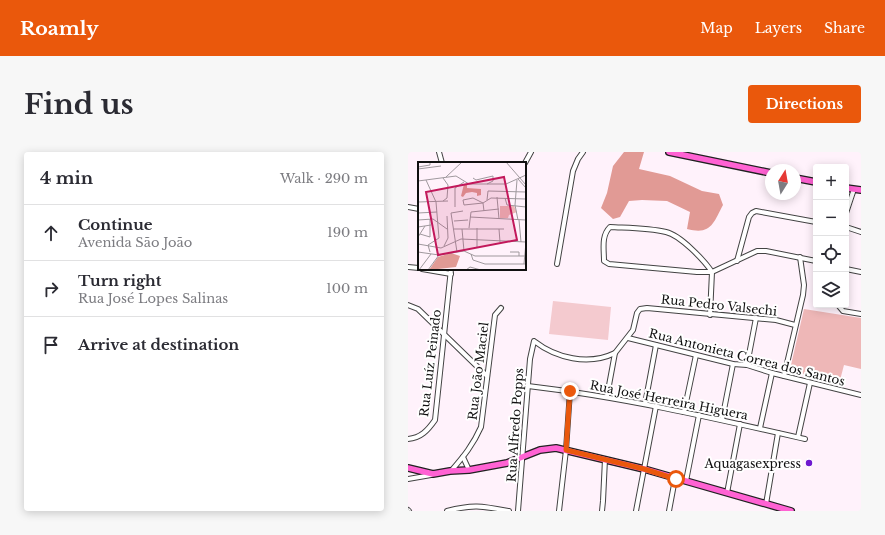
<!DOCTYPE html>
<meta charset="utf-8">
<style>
:root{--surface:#fff;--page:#f7f7f7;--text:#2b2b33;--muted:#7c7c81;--line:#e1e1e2;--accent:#ea580c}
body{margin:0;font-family:"Libre Baskerville",serif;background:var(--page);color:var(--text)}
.controls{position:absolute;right:12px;top:12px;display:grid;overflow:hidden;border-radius:4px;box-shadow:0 2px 10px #0003}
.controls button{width:36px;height:36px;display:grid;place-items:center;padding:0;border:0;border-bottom:1px solid var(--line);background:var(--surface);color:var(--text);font:20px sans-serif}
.compass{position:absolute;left:357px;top:12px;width:36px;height:36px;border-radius:50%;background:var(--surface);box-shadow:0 2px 10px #0003;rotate:11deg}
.stop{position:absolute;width:12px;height:12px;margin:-9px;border:3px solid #ea580c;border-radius:50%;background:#fff}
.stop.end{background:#ea580c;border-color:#fff;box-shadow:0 1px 4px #0008}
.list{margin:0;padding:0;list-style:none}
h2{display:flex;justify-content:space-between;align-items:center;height:52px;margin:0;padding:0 16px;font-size:17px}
h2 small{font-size:13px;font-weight:400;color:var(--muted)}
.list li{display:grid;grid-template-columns:26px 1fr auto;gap:12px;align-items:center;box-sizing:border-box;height:56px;padding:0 16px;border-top:1px solid var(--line)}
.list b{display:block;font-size:15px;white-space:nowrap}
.list p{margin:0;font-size:13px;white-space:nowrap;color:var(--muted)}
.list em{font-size:13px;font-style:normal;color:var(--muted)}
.icon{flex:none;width:22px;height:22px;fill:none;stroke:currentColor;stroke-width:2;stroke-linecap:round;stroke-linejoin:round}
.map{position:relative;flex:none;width:453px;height:359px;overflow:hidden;border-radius:4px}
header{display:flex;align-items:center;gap:24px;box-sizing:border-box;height:56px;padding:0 20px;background:var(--accent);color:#fff}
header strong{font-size:19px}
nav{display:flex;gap:22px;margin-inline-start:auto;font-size:14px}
.intro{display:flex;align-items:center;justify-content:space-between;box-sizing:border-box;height:96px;padding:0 24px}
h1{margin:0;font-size:28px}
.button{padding:10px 18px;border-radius:4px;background:var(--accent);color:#fff;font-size:14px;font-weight:700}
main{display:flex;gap:24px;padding:0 24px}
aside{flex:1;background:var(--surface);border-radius:4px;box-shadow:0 2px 10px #0003}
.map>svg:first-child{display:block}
.green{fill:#eeb7b7}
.forest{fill:#e19a95}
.pitch{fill:#f4cacf}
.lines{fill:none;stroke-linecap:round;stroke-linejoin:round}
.minor-casing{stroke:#434343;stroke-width:6}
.major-casing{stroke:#212121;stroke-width:8}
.minor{stroke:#fff;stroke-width:4}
.major{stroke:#ff62d3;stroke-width:5.5}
.route{stroke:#ea580c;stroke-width:5}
.poi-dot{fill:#6f19cf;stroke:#fff;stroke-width:1.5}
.labels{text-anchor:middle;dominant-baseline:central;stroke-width:4;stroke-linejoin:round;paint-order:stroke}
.street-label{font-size:12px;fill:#101010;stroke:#fff}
.poi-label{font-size:12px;fill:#101010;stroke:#fff;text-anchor:end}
.inset-road{fill:none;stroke:#9f989d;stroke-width:1}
.view{fill:#c2185b;fill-opacity:0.15;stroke:#c2185b;stroke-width:2}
.inset-edge{fill:none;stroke:#101010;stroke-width:2}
</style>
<header>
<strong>Roamly</strong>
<nav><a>Map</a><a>Layers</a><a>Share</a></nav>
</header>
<div class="intro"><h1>Find us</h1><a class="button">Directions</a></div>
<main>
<aside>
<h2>4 min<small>Walk · 290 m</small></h2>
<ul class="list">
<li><svg class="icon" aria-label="ahead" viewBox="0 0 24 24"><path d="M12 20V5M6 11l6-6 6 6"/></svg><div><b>Continue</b><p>Avenida São João</p></div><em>190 m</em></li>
<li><svg class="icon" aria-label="right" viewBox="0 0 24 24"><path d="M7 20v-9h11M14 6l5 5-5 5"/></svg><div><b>Turn right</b><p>Rua José Lopes Salinas</p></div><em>100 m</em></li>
<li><svg class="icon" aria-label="arrive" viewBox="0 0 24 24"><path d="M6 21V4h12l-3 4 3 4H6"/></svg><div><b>Arrive at destination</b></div></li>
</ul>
</aside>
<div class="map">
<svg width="453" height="359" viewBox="0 0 453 359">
<rect width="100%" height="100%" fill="#fff2fb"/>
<path class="green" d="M396 157 453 166V217L436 213 431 232 384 219 383 213Z"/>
<path class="forest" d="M216 0H236L231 17 262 24 294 39 311 42 315 53C305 72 303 83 279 77L282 60 259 49 234 48 221 49 212 65 205 67 193 56 199 41 205 14Z"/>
<path class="pitch" d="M145 149 203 155 200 188 141 182Z"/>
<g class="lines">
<g class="minor-casing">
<g id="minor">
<path d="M31 0 34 11"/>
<path d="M117 11 123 0"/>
<path d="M0 55 11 57"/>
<path d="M438 61 446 37"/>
<path d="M438 75 453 80"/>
<path d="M329 109 341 65 344 61 348 59 408 70"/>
<path d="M149 112 165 19 170 7 175 0"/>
<path d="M0 115 11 116"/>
<path d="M14 117 43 122"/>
<path d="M438 117 453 120"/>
<path d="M0 153 10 157 79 224"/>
<path d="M430 153 435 159 453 162"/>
<path d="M302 163 304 120H289L201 112 196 109C196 97 193 84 202 75 220 76 241 76 258 80 272 83 296 108 304 120L349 99H358L408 109"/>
<path d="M220 186 325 212 339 213 364 221 453 243"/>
<path d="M339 213 348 166"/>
<path d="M376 224 395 143 396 133 392 105"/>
<path d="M120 234C214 245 305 266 397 287"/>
<path d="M199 244 207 201 225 178 229 161 232 157 239 156 368 168 387 173"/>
<path d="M237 252 248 193"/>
<path d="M276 260 288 203"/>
<path d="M314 268 325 212"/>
<path d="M352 276 364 221"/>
<path d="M390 285 402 231"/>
<path d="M0 287C13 286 20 278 27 268L43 117"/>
<path d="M55 305 61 318"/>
<path d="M43 319C56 304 65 293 73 275L87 163 93 156"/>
<path d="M0 327 23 323"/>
<path d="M278 329 291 263"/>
<path d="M319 341 332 272"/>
<path d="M358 352 370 281"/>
<path d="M0 358 1 359"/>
<path d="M39 359C65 352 74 354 101 359"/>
<path d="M110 359 122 207 126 189C148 206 180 214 207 201"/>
<path d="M151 359 158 298 162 239"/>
<path d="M194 359 195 349 197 307"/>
<path d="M228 359 248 254"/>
<path d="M261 359 267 327"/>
</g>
</g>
<g class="major-casing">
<g id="major">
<path d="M261 0 363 21"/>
<path d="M387 26 408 30"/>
<path d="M438 36 453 38"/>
<path d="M0 316 25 322 42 319 61 318 99 311 132 298 148 296 236 317 383 359"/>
</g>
</g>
<use href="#minor" class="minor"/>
<use href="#major" class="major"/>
</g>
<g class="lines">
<path class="route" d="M162 239 158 298 236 317 268 327"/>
</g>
<circle class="poi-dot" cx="401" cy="311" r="4"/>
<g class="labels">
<g class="street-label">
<text transform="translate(311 153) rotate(6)">Rua Pedro Valsechi</text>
<text transform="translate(339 205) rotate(14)">Rua Antonieta Correa dos Santos</text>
<text transform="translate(22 211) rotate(-83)">Rua Luíz Peinado</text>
<text transform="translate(70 219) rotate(-83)">Rua João Maciel</text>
<text transform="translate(261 248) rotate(11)">Rua José Herreira Higuera</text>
<text transform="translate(107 273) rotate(-86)">Rua Alfredo Popps</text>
</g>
<g class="poi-label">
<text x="393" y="311">Aquagasexpress</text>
</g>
</g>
<g transform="translate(10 10)">
<rect width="108" height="108" fill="#fff2fb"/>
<path d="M82 44H96L99 50 91 53 90 56H82Z" fill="#eeb7b7"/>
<path d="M46 22H49V26L63 27V33L59 34V31L54 30 48 31 45 35 43 34ZM33 91 42 94 38 105 11 108 20 95Z" fill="#e19a95"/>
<path class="inset-road" d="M88 0 108 23M0 5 12 3V0M0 7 23 4M28 15 44 0M55 16 58 18 75 14V19L69 22M100 17 108 26M8 18 18 40 21 76 10 83 12 90M99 18 97 43 100 58M0 19 38 14 51 22H88L108 13M79 35 81 57M87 36 89 43 108 45M69 38 70 29 108 30M25 39 29 36 30 23 25 16M0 40 30 39M37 45V26L46 20M66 49 65 41 46 43 45 38 55 36 65 41 73 36 108 37M0 51 19 50M52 55 108 58M0 58 15 57 29 67M101 58 103 80M36 59 50 58M0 65 13 63M51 66 53 50 81 47M59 66V86M36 67H86M44 67 46 89M81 67 82 80M2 72 12 75V57M0 75 7 64M0 82 23 86 43 77 108 80M26 84 30 76 29 54M0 87V90L21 93 46 89 57 94H108M39 90 33 51 45 49M92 90H101V94M53 92 55 98 67 102H108M106 102 108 80M1 108 13 92M10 108 21 93M48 108 52 105 63 108"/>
<path class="view" d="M86 15 99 78 20 93 8 30Z"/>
<rect width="108" height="108" class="inset-edge"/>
</g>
</svg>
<div class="controls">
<button>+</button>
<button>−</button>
<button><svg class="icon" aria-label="locate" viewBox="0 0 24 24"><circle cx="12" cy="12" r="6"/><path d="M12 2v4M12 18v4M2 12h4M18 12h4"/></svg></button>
<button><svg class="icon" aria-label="layers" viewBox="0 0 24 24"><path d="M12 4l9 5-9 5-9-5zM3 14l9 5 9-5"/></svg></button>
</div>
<svg class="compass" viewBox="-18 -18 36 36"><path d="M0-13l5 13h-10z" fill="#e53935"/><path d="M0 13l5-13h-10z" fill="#7c7c81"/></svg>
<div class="stop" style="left:268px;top:327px"></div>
<div class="stop end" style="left:162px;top:239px"></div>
</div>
</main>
